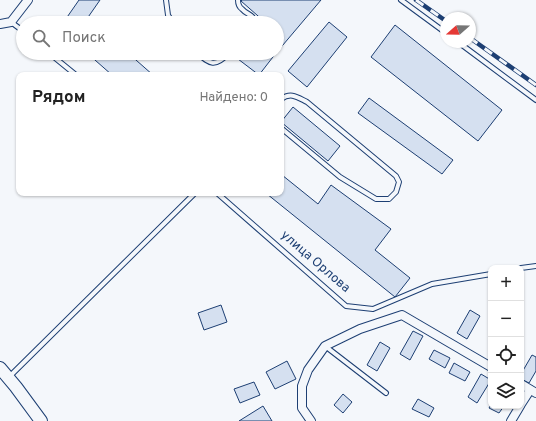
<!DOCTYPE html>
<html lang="ru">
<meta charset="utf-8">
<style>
:root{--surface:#fff;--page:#f2f2f2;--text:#222;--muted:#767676;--line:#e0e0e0}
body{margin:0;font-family:Overpass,sans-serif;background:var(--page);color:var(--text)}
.controls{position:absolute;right:12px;bottom:12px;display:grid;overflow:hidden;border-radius:8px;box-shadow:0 1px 3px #0004}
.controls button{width:36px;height:36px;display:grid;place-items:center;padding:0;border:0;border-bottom:1px solid var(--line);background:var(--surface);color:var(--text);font:20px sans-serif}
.compass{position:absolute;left:440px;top:12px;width:36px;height:36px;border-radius:50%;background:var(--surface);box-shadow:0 1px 3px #0004;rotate:250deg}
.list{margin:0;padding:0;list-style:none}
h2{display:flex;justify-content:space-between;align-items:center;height:52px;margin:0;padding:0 16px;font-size:17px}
h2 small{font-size:13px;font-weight:400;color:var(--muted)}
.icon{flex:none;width:22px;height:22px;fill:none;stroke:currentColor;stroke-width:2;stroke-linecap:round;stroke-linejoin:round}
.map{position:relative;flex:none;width:536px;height:421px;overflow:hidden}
.search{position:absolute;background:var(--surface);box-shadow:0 1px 3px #0004;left:16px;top:16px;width:268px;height:44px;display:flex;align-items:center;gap:10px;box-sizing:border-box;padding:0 14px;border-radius:22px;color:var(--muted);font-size:15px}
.panel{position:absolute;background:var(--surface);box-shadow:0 1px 3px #0004;left:16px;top:72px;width:268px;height:124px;border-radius:8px}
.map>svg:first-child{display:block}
.building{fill:#d5e0f0;stroke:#1d3f73}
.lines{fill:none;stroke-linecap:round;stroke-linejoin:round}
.lane-casing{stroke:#1d3f73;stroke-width:6}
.street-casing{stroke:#1d3f73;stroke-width:10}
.secondary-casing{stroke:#1d3f73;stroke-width:14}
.lane{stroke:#f4f7fb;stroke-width:4}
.street{stroke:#f4f7fb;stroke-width:8}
.secondary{stroke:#f4f7fb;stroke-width:12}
.rail-casing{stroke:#1d3f73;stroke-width:4.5}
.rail{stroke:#f4f7fb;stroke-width:3;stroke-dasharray:9;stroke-linecap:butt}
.labels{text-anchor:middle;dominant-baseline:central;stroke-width:3;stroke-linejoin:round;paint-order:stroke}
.street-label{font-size:13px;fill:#1d3f73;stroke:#f4f7fb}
</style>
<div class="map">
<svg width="536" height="421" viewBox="0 0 536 421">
<rect width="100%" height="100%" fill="#f4f7fb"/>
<g class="building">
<path d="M79 0H100L84 23H63Z"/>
<path d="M242 0H321L277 52V23H266L241 1Z"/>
<path d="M329 22 347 37 307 87 288 71Z"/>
<path d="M395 25 502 110 478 141 371 57Z"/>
<path d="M87 53H128L153 75H112Z"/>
<path d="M243 53H276L259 75 238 59Z"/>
<path d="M369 98 453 160 442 174 358 113Z"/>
<path d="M293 107 340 146 328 161 281 122Z"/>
<path d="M282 175 318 204 331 185 391 229 375 250 410 278 395 297 267 194 268 193H281V177Z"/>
<path d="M221 305 227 322 204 330 198 313Z"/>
<path d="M470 310 480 316 467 339 457 333Z"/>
<path d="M413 331 423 336 410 360 400 354Z"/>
<path d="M380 342 390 348 377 371 367 365Z"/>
<path d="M434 350 450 358 445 368 429 359Z"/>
<path d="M532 355 536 357V371L529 383 521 379V374Z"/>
<path d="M287 361 296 379 275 389 266 372Z"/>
<path d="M454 363 470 372 465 381 449 373Z"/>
<path d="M481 374 491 380 477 403 468 397Z"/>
<path d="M254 382 260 395 240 403 234 389Z"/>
<path d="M343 394 352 402 343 413 334 405Z"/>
<path d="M418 399 434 408 429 417 412 409Z"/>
<path d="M491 405V406H504L499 413 489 408Z"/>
<path d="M263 406 272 421H239Z"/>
</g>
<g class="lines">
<g class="lane-casing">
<g id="lane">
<path d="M166 0 168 15 173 23"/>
<path d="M238 0C238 3 239 7 242 9 247 15 254 14 255 23"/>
<path d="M401 0 446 33"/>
<path d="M11 22 23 31"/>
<path d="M458 42 536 100"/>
<path d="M49 53 76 75"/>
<path d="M197 53C210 64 215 68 229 53"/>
<path d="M281 99C291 92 297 97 307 102L396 176 399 182 396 192 389 199H376L340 177 281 128"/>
<path d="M217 193 346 306 373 309 432 284 491 274"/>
<path d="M521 268 536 266"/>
<path d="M325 346 386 393"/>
<path d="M9 377 195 193"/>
</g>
</g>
<g class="street-casing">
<g id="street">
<path d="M0 24 11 22 28 0"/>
<path d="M521 384 536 393"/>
<path d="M521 404 530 390"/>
<path d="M311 421 302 408V386L308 370 325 346 360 329 402 315 491 367"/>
<path d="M511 421 520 406"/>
</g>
</g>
<g class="secondary-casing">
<path id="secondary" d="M0 368 16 387 41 421"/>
</g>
<use href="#lane" class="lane"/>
<use href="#street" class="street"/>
<use href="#secondary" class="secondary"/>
<g class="rail-casing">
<g id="rail">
<path d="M416 0 446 21"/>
<path d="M470 38 536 85"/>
</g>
</g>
<use href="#rail" class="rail"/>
</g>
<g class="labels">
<g class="street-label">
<text transform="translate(315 262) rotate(41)">улица Орлова</text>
</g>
</g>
</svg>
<div class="controls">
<button>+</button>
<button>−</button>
<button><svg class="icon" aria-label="locate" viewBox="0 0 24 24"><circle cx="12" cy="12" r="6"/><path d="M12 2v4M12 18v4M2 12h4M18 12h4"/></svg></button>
<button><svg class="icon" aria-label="layers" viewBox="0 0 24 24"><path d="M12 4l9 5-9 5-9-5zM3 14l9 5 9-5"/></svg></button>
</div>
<svg class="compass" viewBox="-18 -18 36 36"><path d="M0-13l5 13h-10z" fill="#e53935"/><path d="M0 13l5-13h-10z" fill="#767676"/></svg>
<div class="search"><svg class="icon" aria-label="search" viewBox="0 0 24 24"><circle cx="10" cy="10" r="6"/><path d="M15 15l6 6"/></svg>Поиск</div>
<section class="panel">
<h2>Рядом<small>Найдено: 0</small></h2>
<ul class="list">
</ul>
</section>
</div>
